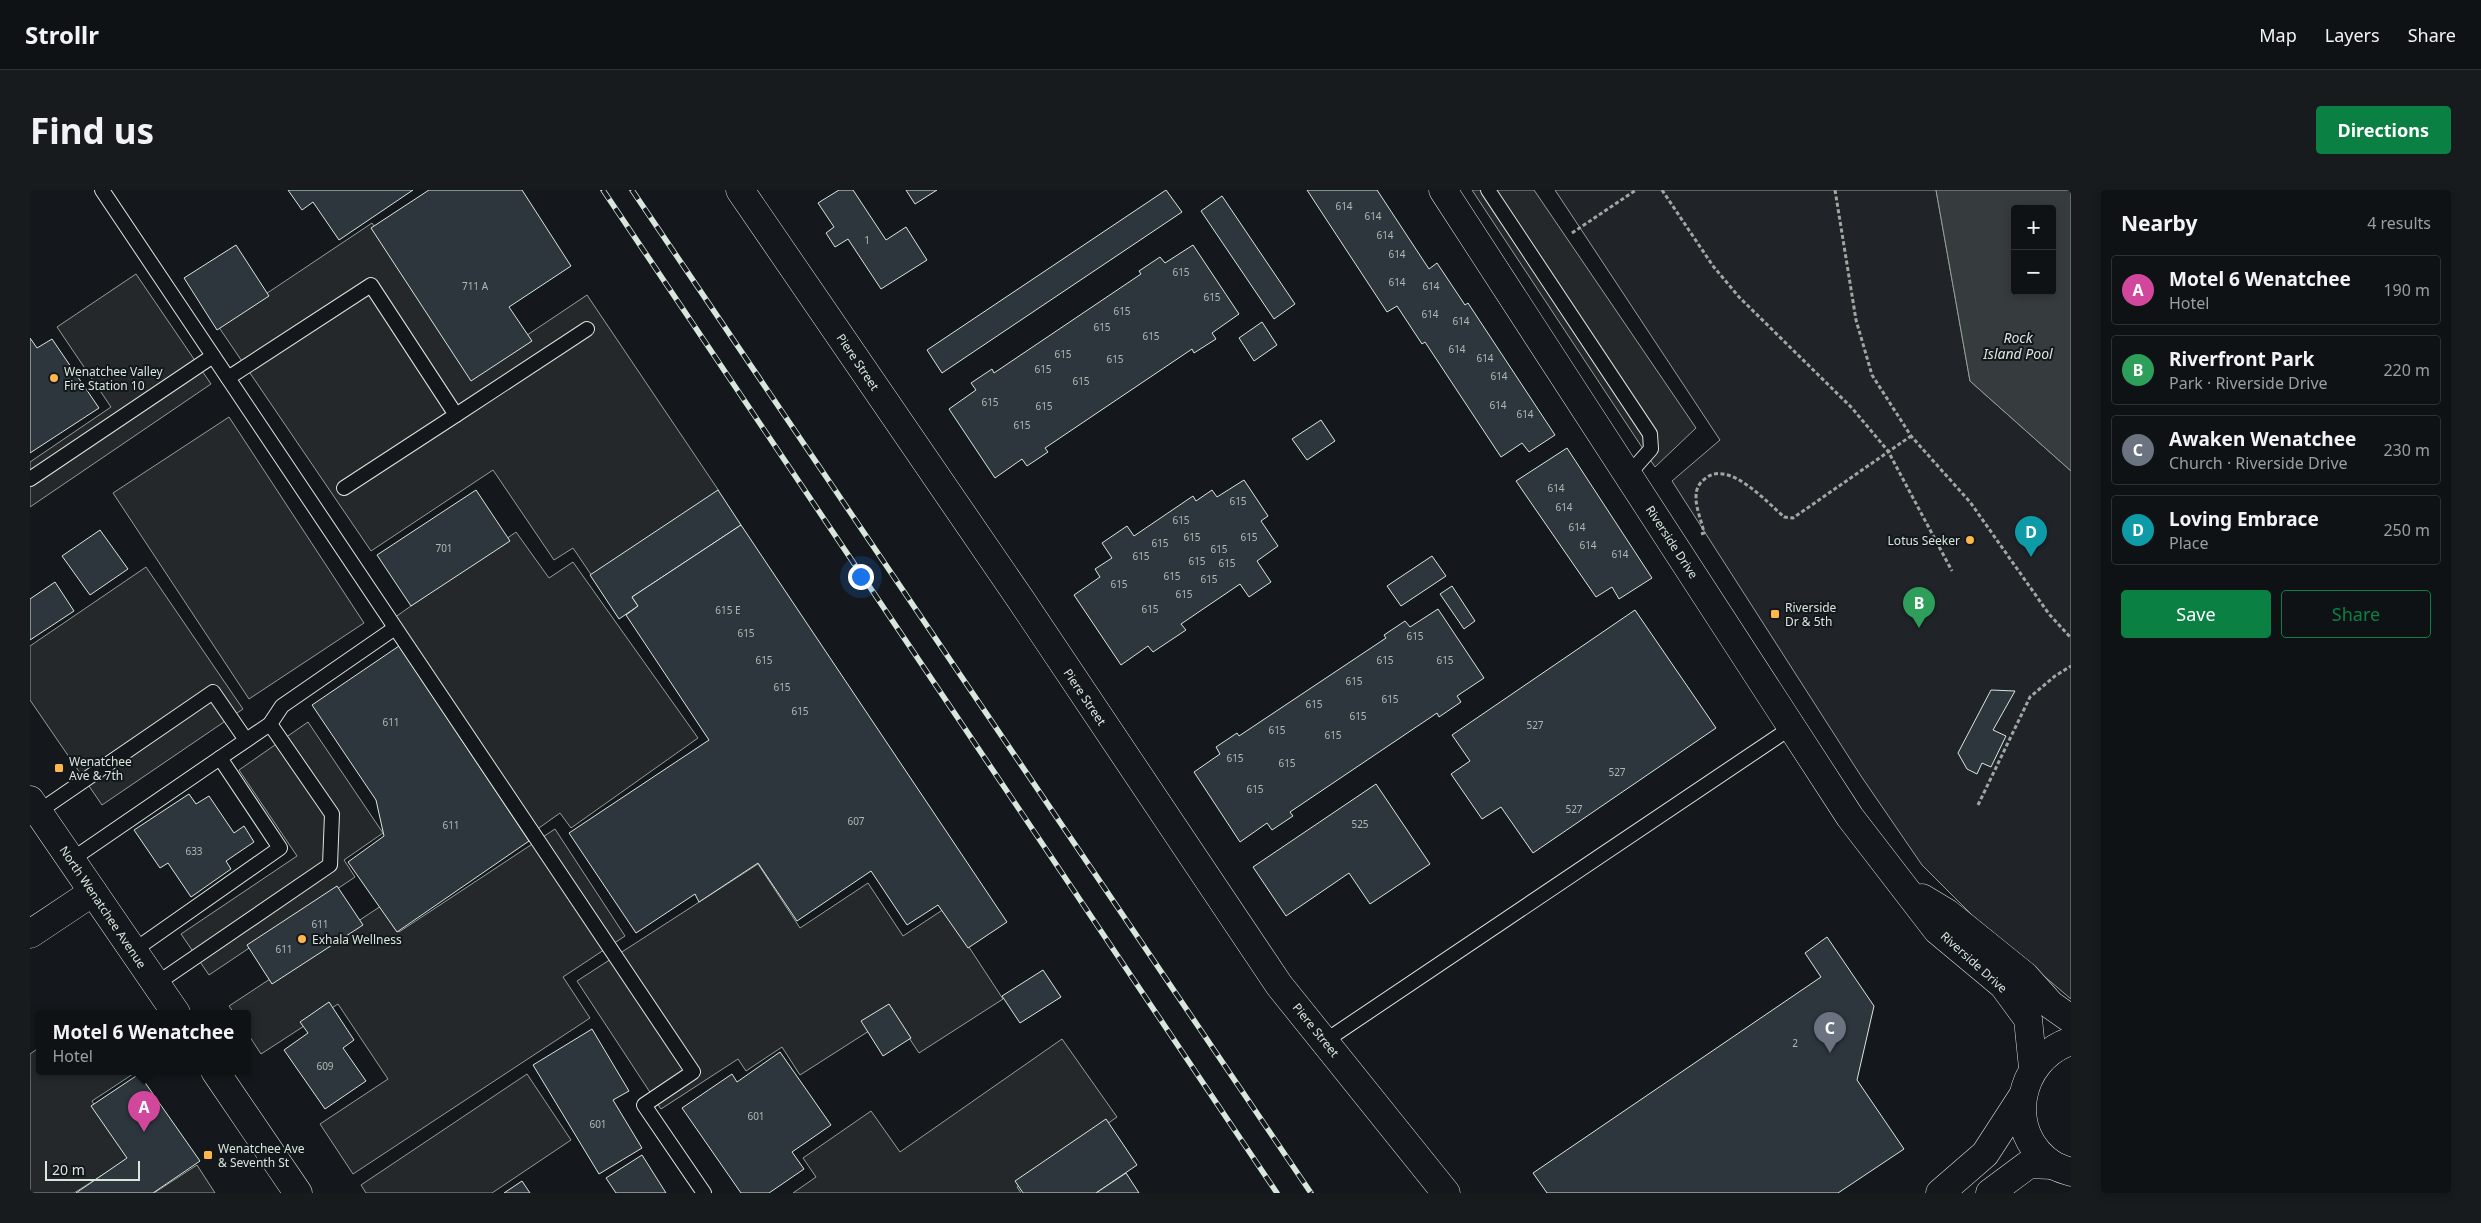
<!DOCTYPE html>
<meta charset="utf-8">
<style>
:root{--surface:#0f1215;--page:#181b1e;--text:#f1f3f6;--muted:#9b9ea0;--line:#2f3234;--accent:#0b8043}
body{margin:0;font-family:"Noto Sans",sans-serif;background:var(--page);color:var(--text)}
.controls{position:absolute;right:15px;top:15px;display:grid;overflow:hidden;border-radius:5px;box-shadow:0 2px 8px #0003}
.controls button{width:45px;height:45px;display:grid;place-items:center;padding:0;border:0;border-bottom:1px solid var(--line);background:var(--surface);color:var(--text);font:25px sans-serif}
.scale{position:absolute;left:15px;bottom:12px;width:95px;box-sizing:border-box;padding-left:5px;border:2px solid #d8e6dc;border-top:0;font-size:14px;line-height:18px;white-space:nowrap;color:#d8e6dc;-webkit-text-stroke:4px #14181c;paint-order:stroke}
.you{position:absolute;left:830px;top:386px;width:18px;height:18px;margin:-12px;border:4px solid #fff;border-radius:50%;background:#1a73e8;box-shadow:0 0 0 8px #1a73e833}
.badge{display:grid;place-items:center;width:32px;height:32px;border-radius:50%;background:var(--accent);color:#fff;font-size:16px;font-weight:700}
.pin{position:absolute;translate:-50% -41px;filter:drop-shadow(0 1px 2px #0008)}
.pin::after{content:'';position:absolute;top:26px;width:18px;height:15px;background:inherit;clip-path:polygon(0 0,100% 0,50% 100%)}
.popup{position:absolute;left:6px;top:820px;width:215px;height:65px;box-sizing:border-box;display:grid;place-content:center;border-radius:5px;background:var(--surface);filter:drop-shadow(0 1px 4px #0005);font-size:16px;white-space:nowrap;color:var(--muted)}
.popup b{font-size:19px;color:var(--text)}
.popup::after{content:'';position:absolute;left:50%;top:100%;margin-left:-10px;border:10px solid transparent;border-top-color:var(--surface)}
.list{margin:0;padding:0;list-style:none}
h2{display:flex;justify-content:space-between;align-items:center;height:65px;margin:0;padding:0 20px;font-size:21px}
h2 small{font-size:16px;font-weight:400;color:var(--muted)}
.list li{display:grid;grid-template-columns:32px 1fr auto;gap:15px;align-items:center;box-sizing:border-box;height:70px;margin:0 10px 10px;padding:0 10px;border:1px solid var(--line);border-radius:5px}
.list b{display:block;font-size:19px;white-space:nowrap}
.list p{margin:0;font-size:16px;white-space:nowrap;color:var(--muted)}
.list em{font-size:16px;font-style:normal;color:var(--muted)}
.actions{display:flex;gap:10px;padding:15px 20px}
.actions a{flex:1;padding:11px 0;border:1px solid var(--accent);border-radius:5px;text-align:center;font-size:18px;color:var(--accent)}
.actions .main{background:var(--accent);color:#fff}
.map{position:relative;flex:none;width:2041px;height:1003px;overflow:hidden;border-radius:5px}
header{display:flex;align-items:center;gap:30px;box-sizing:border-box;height:70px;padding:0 25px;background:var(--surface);border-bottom:1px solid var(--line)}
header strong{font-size:24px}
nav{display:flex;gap:28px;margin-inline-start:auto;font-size:18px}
.intro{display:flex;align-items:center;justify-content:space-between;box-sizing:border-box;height:120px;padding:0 30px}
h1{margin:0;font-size:35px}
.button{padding:12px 22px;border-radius:5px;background:var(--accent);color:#fff;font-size:18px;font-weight:700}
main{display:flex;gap:30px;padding:0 30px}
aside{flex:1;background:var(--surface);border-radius:5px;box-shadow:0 2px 8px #0003}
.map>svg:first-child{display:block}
.green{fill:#202428;stroke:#939e99}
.parking{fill:#24282b;stroke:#939e99}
.water{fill:#363b3e;stroke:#939e99;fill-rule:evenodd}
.building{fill:#2c363c;stroke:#d8e6dc}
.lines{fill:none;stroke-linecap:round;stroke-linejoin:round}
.service-casing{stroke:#d8e6dc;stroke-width:16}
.minor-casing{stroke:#d8e6dc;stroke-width:29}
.tertiary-casing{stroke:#d8e6dc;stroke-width:29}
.secondary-casing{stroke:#d8e6dc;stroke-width:29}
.primary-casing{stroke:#d8e6dc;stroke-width:29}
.path{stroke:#9da8a2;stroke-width:3;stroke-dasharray:4 2.5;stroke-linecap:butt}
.service{stroke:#14181c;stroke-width:14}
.minor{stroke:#14181c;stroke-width:28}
.tertiary{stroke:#14181c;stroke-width:28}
.secondary{stroke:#14181c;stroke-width:28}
.primary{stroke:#14181c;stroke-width:28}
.rail-casing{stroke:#d8e6dc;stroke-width:5.5}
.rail{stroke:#14181c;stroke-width:4;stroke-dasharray:11;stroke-linecap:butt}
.poi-dot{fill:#ffb74d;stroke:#14181c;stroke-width:2}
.labels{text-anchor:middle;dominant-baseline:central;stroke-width:4;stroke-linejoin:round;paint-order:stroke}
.number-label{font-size:10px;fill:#adbab4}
.street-label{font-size:12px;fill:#d8e6dc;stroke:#14181c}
.poi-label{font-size:12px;fill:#d8e6dc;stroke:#14181c;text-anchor:start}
.water-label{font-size:14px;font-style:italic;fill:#d8e6dc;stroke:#14181c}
</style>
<header>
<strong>Strollr</strong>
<nav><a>Map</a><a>Layers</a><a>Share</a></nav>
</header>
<div class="intro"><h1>Find us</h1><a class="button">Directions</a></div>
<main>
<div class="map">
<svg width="2041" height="1003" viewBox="0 0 2041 1003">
<rect width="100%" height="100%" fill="#14181c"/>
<path class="green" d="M1525 0H1906L1940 191 2041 281V809L1943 726 1892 675 1831 586 1642 291 1690 250Z"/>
<g class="parking">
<path d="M1442 0H1504L1666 238 1625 277Z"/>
<path d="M342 33 442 182 557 105 689 301 562 386 543 358 524 370 463 280 341 361 188 136Z"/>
<path d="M106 84 181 194 0 317V272L81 217 27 137Z"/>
<path d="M199 227 334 433 219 509 83 303Z"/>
<path d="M486 342 519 388 543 372 668 548 541 638 530 623 502 643 354 435Z"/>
<path d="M116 377 213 519 72 615 0 510V456Z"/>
<path d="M278 532 353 643 314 670 325 687 179 785 151 744 267 666 209 580Z"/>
<path d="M525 639 595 746 533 787 560 828 323 984 290 934 358 889 308 814 231 864 218 844V823H204L199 816 351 716 369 742Z"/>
<path d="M728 674 770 738 838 693 873 746 914 719 973 809 889 863 864 825 770 885 752 857 716 881 708 869 631 919 547 791Z"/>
<path d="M1032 849 1087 927 987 997 991 1003H763L786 987 773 968 841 921 870 962Z"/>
<path d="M10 857V881H101L103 884 62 911 99 968 44 1003H0V864Z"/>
<path d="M497 884 541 950 462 1003H336L331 995Z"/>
<path d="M167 975 185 1003H124Z"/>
</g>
<path class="water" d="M1906 0H2041V281L1940 191ZM1985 19H2022V101H1985Z"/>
<g class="building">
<path d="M258 0H383L309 50 283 12 272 20Z"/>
<path d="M399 0H492L541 76 479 117 502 151 441 191 341 38Z"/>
<path d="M809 0H823L856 50 876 37 897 70 851 99 818 49 805 57 796 43 804 37 788 13Z"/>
<path d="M876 0H907L885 14Z"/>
<path d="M1136 0 1152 22 912 183 897 160Z"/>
<path d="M1277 0H1347L1399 79 1407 73 1435 115 1438 113 1525 245 1499 262 1492 253 1471 267 1395 152 1392 154 1367 116 1357 122Z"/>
<path d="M1192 6 1265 114 1244 129 1171 21Z"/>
<path d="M206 55 239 106 187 140 154 88Z"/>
<path d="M1163 55 1209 124 1182 143 1186 149 1164 163 1162 159 1015 258 1018 262 997 276 992 269 965 288 919 219 946 200 941 193 962 179 964 183 1111 84 1109 81 1130 67 1135 73Z"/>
<path d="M1232 132 1247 155 1224 171 1209 148Z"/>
<path d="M0 148 7 158 22 149 69 218 0 263Z"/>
<path d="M1291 230 1305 251 1277 270 1262 249Z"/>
<path d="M1537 258 1622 388 1589 409 1582 397 1566 407 1486 291Z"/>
<path d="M1214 290 1238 326 1231 331 1248 356 1227 371 1241 392 1219 407 1210 394 1151 434 1156 440 1123 462 1118 456 1091 475 1044 405 1070 387 1065 379 1082 368 1072 353 1097 336 1104 346 1163 306 1166 311 1182 300 1187 307Z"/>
<path d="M446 300 480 351 381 416 347 365Z"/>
<path d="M688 300 711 335 602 407 608 416 589 429 560 385Z"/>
<path d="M711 335 977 732 938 758 908 715 877 735 841 681 767 731 728 673 669 712 665 704 606 743 539 643 679 550 596 425 608 416 602 407Z"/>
<path d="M70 340 98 379 60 405 32 366Z"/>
<path d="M1402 366 1416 386 1371 416 1357 396Z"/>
<path d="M25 392 44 421 0 450V409Z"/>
<path d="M1422 396 1445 431 1434 439 1410 404Z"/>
<path d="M1408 419 1454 488 1427 506 1431 512 1409 527 1407 523 1260 622 1263 626 1242 640 1237 633 1210 652 1164 582 1190 564 1186 557 1207 543 1209 546 1356 448 1354 445 1375 431 1380 437Z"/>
<path d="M1605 420 1686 538 1503 663 1471 617 1452 629 1421 584 1440 571 1422 545Z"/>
<path d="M369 456 499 651 367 742 318 672 354 646 346 610 282 515Z"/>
<path d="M1961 500 1985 501 1963 540 1976 546 1961 577 1952 573 1947 584 1937 579 1928 563Z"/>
<path d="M1346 594 1400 674 1340 714 1319 683 1256 726 1223 677Z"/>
<path d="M159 604 166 614 179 606 204 643 214 636 224 652 196 671 201 679 161 707 138 673 130 678 104 640Z"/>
<path d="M307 696 333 735 242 794 217 755Z"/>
<path d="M1797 747 1844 816 1827 890 1874 959 1808 1003H1517L1503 983 1791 787 1775 763Z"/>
<path d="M1013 780 1031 807 990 833 972 806Z"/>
<path d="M299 812 324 850 313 858 336 891 295 919 254 860 278 843 270 832Z"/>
<path d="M859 814 881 848 853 866 831 831Z"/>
<path d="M562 839 599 901 583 910 612 958 569 984 503 875Z"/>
<path d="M750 862 801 935 762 962 774 979 739 1003H711L652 918 702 884 707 892Z"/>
<path d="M109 884 170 971 123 1003H46L97 968 61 916Z"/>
<path d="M1076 929 1107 975 1066 1003H993L985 991Z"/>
<path d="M612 965 636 1003H586L576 988Z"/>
<path d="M1096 983 1109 1003H1066Z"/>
<path d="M492 991 500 1003H474Z"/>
</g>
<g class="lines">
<g class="service-casing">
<g id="service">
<path d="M72 0 663 882 614 915 674 1003"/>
<path d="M1458 0 1620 244 1621 259 1598 285"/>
<path d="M198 188 341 95 426 225 314 298"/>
<path d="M426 225 557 139"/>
<path d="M0 289 183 166"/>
<path d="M190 568 240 534 252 516 365 438"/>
<path d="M8 622 183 502 216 550"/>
<path d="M41 670 190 568 250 658 103 761"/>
<path d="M126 794 300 675 302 624 240 534"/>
<path d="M1295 851 1762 537"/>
</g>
</g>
<g class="minor-casing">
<path id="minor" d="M0 744 63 702"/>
</g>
<g class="tertiary-casing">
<g id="tertiary">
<path d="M710 0 991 410 1249 795 1416 1003"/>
<path d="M1413 0 1820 627 1907 740 1973 795 1998 829 2003 878"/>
<path d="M1892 708 1917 723 1995 786 2021 815 2041 829"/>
</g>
</g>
<g class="secondary-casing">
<g id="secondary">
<path d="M2041 851C1987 869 1973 943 2023 975 2028 978 2035 980 2041 982"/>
<path d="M1910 1003 1955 964 1992 907"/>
<path d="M1960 1003 1999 974 2023 975"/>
</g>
</g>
<g class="primary-casing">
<g id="primary">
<path d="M0 610 146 823"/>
<path d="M185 881 268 1003"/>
</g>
</g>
<g class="path">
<path d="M1632 0 1683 76 1709 107 1822 218 1858 261 1922 381"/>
<path d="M1805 0 1826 130 1842 185 1881 246 1940 312 2019 424 2041 448"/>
<path d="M1542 43 1606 0"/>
<path d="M1671 344 1674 343C1672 332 1666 319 1666 308 1666 299 1668 294 1676 288 1699 270 1737 312 1754 327L1763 328 1881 246"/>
<path d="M1948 615 2000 507 2025 486 2041 476"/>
</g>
<use href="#service" class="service"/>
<use href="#minor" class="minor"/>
<use href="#tertiary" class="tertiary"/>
<use href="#secondary" class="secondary"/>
<use href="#primary" class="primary"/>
<g class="rail-casing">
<g id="rail">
<path d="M573 0 1247 1003"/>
<path d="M602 0 1281 1003"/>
</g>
</g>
<use href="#rail" class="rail"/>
</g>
<g class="poi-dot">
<circle cx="24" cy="188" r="5"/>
<circle cx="1940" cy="350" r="5"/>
<rect x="1740" y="419" width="10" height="10" rx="2.5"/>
<rect x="24" y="573" width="10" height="10" rx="2.5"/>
<circle cx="272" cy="749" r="5"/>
<rect x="173" y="960" width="10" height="10" rx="2.5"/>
</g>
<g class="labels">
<g class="number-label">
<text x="1314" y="16">614</text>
<text x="1343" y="26">614</text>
<text x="1355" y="45">614</text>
<text x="837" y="50">1</text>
<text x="1367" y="64">614</text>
<text x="1151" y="82">615</text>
<text x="1367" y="92">614</text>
<text x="445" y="96">711 A</text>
<text x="1401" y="96">614</text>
<text x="1182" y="107">615</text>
<text x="1092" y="121">615</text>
<text x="1400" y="124">614</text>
<text x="1431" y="131">614</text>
<text x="1072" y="137">615</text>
<text x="1121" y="146">615</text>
<text x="1427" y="159">614</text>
<text x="1033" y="164">615</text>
<text x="1455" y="168">614</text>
<text x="1085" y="169">615</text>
<text x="1013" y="179">615</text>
<text x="1469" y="186">614</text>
<text x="1051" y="191">615</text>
<text x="960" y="212">615</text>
<text x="1468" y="215">614</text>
<text x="1014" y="216">615</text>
<text x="1495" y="224">614</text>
<text x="992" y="235">615</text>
<text x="1526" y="298">614</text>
<text x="1208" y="311">615</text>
<text x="1534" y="317">614</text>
<text x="1151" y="330">615</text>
<text x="1547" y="337">614</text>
<text x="1162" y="347">615</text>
<text x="1219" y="347">615</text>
<text x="1130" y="353">615</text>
<text x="1558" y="355">614</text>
<text x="414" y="358">701</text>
<text x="1189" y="359">615</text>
<text x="1590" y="364">614</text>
<text x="1111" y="366">615</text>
<text x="1167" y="371">615</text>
<text x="1197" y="373">615</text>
<text x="1142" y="386">615</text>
<text x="1179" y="389">615</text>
<text x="1089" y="394">615</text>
<text x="1154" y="404">615</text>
<text x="1120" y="419">615</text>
<text x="698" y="420">615 E</text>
<text x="716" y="443">615</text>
<text x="1385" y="446">615</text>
<text x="734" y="470">615</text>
<text x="1355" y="470">615</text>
<text x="1415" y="470">615</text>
<text x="1324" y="491">615</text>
<text x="752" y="497">615</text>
<text x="1360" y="509">615</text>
<text x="1284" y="514">615</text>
<text x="770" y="521">615</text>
<text x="1328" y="526">615</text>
<text x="361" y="532">611</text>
<text x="1505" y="535">527</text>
<text x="1247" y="540">615</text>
<text x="1303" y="545">615</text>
<text x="1205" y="568">615</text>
<text x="1257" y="573">615</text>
<text x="1587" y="582">527</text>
<text x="1225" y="599">615</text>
<text x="1544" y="619">527</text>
<text x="826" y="631">607</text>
<text x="1330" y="634">525</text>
<text x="421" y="635">611</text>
<text x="164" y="661">633</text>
<text x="290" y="734">611</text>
<text x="254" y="759">611</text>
<text x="1765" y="853">2</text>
<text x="295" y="876">609</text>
<text x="726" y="926">601</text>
<text x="568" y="934">601</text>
</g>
<g class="street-label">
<text transform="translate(828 172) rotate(56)">Piere Street</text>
<text transform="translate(1642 352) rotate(57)">Riverside Drive</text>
<text transform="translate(1055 507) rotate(56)">Piere Street</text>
<text transform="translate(73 717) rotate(56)">North Wenatchee Avenue</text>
<text transform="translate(1944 772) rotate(42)">Riverside Drive</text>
<text transform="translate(1286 840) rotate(51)">Piere Street</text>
</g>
<g class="poi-label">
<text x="34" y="181">Wenatchee Valley<tspan x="34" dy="14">Fire Station 10</tspan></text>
<text x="1930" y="350" text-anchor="end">Lotus Seeker</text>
<text x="1755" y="417">Riverside<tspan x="1755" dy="14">Dr &amp; 5th</tspan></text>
<text x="39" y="571">Wenatchee<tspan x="39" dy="14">Ave &amp; 7th</tspan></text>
<text x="282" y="749">Exhala Wellness</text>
<text x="188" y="958">Wenatchee Ave<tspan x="188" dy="14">&amp; Seventh St</tspan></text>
</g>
<g class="water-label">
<text x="1988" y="147">Rock<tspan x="1988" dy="16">Island Pool</tspan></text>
</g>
</g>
</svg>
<div class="controls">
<button>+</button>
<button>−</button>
</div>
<div class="scale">20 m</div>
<div class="you"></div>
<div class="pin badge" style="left:114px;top:942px;background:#d1479c">A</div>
<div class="popup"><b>Motel 6 Wenatchee</b>Hotel</div>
<div class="pin badge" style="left:1889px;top:438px;background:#2e9e5b">B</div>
<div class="pin badge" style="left:1800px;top:863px;background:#6b7280">C</div>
<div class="pin badge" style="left:2001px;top:367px;background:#0f9aa8">D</div>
</div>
<aside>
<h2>Nearby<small>4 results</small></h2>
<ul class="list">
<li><span class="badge" style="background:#d1479c">A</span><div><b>Motel 6 Wenatchee</b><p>Hotel</p></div><em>190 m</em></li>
<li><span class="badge" style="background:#2e9e5b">B</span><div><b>Riverfront Park</b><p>Park · Riverside Drive</p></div><em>220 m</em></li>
<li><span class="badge" style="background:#6b7280">C</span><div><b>Awaken Wenatchee</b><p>Church · Riverside Drive</p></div><em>230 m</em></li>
<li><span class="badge" style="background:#0f9aa8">D</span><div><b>Loving Embrace</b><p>Place</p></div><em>250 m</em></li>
</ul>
<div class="actions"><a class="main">Save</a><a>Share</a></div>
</aside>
</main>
